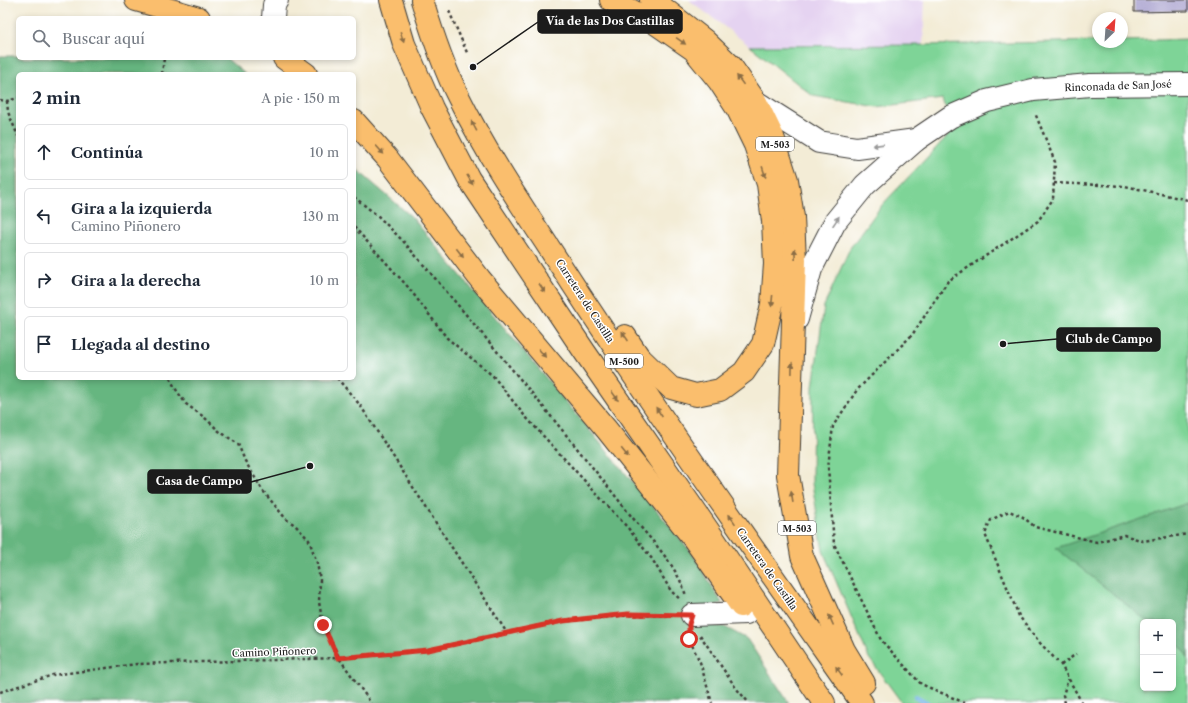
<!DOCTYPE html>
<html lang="es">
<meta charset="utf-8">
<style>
:root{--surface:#fff;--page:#f2f2f3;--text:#1f2937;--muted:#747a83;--line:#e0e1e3}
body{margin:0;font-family:"Libre Caslon Text",serif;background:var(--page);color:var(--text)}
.controls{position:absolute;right:12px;bottom:12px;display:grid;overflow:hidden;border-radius:6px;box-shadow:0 2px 6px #0003}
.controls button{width:36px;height:36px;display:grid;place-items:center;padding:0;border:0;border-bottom:1px solid var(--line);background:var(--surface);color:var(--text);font:20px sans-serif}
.compass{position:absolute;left:1092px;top:12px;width:36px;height:36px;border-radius:50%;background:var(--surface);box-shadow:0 2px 6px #0003;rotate:25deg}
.stop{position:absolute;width:12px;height:12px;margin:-9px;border:3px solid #d93025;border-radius:50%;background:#fff}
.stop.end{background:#d93025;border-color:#fff;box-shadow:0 1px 4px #0008}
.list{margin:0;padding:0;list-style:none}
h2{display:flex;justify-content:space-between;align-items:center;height:52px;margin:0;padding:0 16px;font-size:17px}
h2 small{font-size:13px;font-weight:400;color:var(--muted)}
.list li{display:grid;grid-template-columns:26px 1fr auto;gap:12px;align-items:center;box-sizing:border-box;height:56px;margin:0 8px 8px;padding:0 8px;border:1px solid var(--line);border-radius:6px}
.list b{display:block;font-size:15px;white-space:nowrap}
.list p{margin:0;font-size:13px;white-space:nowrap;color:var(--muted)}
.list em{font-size:13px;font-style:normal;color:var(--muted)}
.icon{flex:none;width:22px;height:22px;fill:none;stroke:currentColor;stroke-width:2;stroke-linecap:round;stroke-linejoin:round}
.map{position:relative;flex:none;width:1188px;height:703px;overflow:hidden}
.search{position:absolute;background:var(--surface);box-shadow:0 2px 6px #0003;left:16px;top:16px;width:340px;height:44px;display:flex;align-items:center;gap:10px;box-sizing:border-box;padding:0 14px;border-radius:6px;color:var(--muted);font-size:15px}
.panel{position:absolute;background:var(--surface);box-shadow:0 2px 6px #0003;left:16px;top:72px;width:340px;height:308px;border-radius:6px}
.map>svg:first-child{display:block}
.built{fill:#e5d3f1}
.green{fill:#7ed497;stroke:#4d785a;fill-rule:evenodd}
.forest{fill:#66b680;stroke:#41694e}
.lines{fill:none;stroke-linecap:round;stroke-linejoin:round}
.stream{stroke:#73b2e7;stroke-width:5.5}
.building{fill:#aea7d1}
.minor-casing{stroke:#3c3b38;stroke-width:24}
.highway-casing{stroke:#3c3b38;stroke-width:24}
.path{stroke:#3c3b38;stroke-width:2.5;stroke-dasharray:3 3;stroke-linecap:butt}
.minor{stroke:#fff;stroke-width:22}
.highway{stroke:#fabe6d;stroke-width:22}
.oneway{fill:#8b6d44}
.oneway2{fill:#999}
.route{stroke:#d93025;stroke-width:5}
.labels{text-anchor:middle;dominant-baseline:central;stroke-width:3;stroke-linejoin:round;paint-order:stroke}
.shield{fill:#fff;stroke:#606060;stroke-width:1}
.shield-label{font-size:9px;font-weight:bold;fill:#1c1c1c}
.street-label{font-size:10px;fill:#1c1c1c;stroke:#fff}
.leader{fill:none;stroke:#1c1c1c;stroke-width:1.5}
.callout-dot{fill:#1c1c1c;stroke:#fff;stroke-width:1.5}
.callout{fill:#1c1c1c;stroke:#1c1c1c;stroke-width:1.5}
.callout-label{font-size:11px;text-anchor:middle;font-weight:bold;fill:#fff}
</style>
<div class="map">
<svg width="1188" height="703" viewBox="0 0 1188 703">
<rect width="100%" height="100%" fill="#fff"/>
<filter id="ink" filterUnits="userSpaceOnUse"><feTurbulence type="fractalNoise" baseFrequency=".025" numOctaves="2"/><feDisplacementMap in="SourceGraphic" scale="8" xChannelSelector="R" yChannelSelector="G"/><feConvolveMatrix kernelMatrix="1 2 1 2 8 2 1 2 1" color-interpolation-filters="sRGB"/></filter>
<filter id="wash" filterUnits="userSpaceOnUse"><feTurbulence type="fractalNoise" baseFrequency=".012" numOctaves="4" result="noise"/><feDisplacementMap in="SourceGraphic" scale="16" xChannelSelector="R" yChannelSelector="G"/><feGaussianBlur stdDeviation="0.9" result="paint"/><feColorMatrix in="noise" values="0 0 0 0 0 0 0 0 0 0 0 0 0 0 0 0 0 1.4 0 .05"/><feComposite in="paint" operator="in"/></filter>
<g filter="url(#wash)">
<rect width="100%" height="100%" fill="#f3ecd6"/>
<path class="built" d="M689 0H925L923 45 750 46Z"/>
<path class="green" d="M1188 39V703H902L869 658 823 551 812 483 813 387 824 306 850 248 882 205 953 130 943 99 877 107 813 96 750 46 923 45 1098 41 1122 42V41ZM1143 622H1173V688H1143Z"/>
<g class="forest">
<path d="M0 56H18V58H226L245 74H18V378H354V167L412 217 692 553 722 603 706 608 711 625 725 627 747 639 789 703H0Z"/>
<path d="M1188 503V659L1184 650 1173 641V622H1148L1056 548Z"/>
</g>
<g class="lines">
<path class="stream" d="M916 697 927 703"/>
</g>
<g id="blocks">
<path class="building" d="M1134 0H1188V11L1134 12Z"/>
</g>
</g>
<g filter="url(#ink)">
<use href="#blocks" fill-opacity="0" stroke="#3c3b38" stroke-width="1"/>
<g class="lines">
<g class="minor-casing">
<g id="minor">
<path d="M273 18 274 5 277 0"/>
<path d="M756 102 819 142 857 148 916 140"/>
<path d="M797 319 811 269 835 222 865 185 916 140 950 117 987 101 1033 90 1090 85 1188 84"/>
<path d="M692 615 746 613"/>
</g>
</g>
<g class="highway-casing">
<g id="highway">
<path d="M136 0 199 18"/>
<path d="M391 0 404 44 432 108 469 179 584 351 708 530 824 703"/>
<path d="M422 0C432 33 443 67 459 98 491 163 533 222 572 283 665 425 764 564 862 703"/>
<path d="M611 0 652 21 694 50 719 81 738 110 755 145 768 184 773 221 775 264 772 304 763 344 744 372 720 390 696 395 671 388 639 357 625 336"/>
<path d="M651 0 658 4 704 40 731 66 756 102 773 137 787 180 793 217 795 260 788 475 802 556 844 650 864 683"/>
<path d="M284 58 306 74"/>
<path d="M354 121 388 159 480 279 607 430 693 538 741 606"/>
</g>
</g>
<g class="path">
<path d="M449 11 468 55"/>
<path d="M162 74 164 58"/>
<path d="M0 100 7 101 18 98"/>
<path d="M7 101 8 112 18 136"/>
<path d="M1054 183 1125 186 1188 200"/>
<path d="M354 197 378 216 403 241C478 328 553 417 624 507 646 536 676 561 686 596"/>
<path d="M354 227 408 287 447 338 493 376 524 415 628 528 652 559 671 591 681 600"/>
<path d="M170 378 175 388 186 404 204 417 219 431 238 444 245 461 263 491 286 519 295 525 309 540 317 563 320 580 319 602 323 625 339 658 371 703"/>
<path d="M337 378 360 405 507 633"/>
<path d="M689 634V639L700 662 712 703"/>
<path d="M700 635 736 688 749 703"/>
<path d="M1061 665 1076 654"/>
<path d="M0 692 53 675 137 664 339 658 428 650 563 621 628 615H672"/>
<path d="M965 703 921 684 881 640 834 544 828 467 833 426 857 390 912 335 948 281 1038 221 1053 199 1055 162 1035 113"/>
<path d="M1065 703 1063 695 1068 679"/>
<path d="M1082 703 1061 665 1040 643 1019 616 985 534 991 520 1009 511 1023 517 1035 527 1097 542 1124 535 1143 541 1188 534"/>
</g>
<use href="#minor" class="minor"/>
<use href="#highway" class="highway"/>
</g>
<defs><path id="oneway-solid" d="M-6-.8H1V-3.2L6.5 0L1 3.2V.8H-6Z"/></defs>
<g class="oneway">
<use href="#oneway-solid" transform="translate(402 37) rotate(73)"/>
<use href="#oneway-solid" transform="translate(681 41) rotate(35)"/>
<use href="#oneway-solid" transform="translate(740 80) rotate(-126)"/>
<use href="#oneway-solid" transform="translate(474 126) rotate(-118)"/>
<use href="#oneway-solid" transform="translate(380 150) rotate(48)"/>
<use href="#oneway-solid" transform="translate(764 172) rotate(72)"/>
<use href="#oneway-solid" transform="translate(470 180) rotate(59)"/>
<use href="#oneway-solid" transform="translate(460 253) rotate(53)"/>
<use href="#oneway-solid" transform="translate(795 254) rotate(-92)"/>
<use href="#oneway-solid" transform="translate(542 288) rotate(56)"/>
<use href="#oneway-solid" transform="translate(772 301) rotate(96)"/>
<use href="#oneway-solid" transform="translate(625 336) rotate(-124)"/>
<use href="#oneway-solid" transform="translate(542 353) rotate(50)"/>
<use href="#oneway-solid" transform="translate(792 368) rotate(-89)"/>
<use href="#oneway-solid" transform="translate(615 396) rotate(55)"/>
<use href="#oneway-solid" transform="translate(659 412) rotate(-124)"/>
<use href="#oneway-solid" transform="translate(625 453) rotate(51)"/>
<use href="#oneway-solid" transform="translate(792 497) rotate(-99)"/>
<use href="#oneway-solid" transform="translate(732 519) rotate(-125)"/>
<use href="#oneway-solid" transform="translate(831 620) rotate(-114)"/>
<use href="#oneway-solid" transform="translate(839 671) rotate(-125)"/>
</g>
<g class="oneway2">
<use href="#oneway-solid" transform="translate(878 145) rotate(172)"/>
<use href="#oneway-solid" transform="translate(836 221) rotate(-56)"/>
</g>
</g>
<g class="lines" filter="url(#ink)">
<path class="route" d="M323 625 338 658 428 650 563 621 628 614 692 615 689 624V639"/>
</g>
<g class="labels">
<g class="shield">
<rect x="756" y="137" width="38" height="14" rx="3"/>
<rect x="605" y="354" width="38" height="14" rx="3"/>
<rect x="778" y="521" width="38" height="14" rx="3"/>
</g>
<g class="shield-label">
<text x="775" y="144">M-503</text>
<text x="624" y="361">M-500</text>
<text x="797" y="528">M-503</text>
</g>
<g class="street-label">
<text transform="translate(1118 86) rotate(-2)">Rinconada de San José</text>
<text transform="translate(585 301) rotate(57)">Carretera de Castilla</text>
<text transform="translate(767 569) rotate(55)">Carretera de Castilla</text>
<text transform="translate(274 652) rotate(-2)">Camino Piñonero</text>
</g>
</g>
<path class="leader" d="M473 67L538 22M1003 344L1057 339M310 466L251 482"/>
<g class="callout-dot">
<circle cx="473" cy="67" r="4"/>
<circle cx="1003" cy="344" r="4"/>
<circle cx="310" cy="466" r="4"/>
</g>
<g class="callout">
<rect x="538" y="10" width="144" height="23" rx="4"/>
<rect x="1057" y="328" width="103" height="23" rx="4"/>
<rect x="148" y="470" width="103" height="23" rx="4"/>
</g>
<g class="callout-label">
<text x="610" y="25">Vía de las Dos Castillas</text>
<text x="1109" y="343">Club de Campo</text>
<text x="199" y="485">Casa de Campo</text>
</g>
</svg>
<div class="controls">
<button>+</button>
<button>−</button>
</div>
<svg class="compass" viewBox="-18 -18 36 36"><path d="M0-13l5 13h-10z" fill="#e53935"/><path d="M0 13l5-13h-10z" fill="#747a83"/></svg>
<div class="stop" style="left:689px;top:639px"></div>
<div class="stop end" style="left:323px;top:625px"></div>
<div class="search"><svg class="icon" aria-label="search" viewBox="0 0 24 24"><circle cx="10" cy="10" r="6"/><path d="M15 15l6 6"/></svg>Buscar aquí</div>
<section class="panel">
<h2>2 min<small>A pie · 150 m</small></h2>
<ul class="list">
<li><svg class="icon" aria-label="ahead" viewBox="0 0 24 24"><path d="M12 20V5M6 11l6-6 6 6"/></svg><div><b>Continúa</b></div><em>10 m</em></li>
<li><svg class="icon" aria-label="left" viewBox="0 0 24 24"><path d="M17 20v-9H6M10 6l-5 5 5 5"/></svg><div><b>Gira a la izquierda</b><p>Camino Piñonero</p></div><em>130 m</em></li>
<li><svg class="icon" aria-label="right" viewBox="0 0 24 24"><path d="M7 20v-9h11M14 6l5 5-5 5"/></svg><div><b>Gira a la derecha</b></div><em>10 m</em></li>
<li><svg class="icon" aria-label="arrive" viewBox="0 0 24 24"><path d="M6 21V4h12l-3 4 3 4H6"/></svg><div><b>Llegada al destino</b></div></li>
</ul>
</section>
</div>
